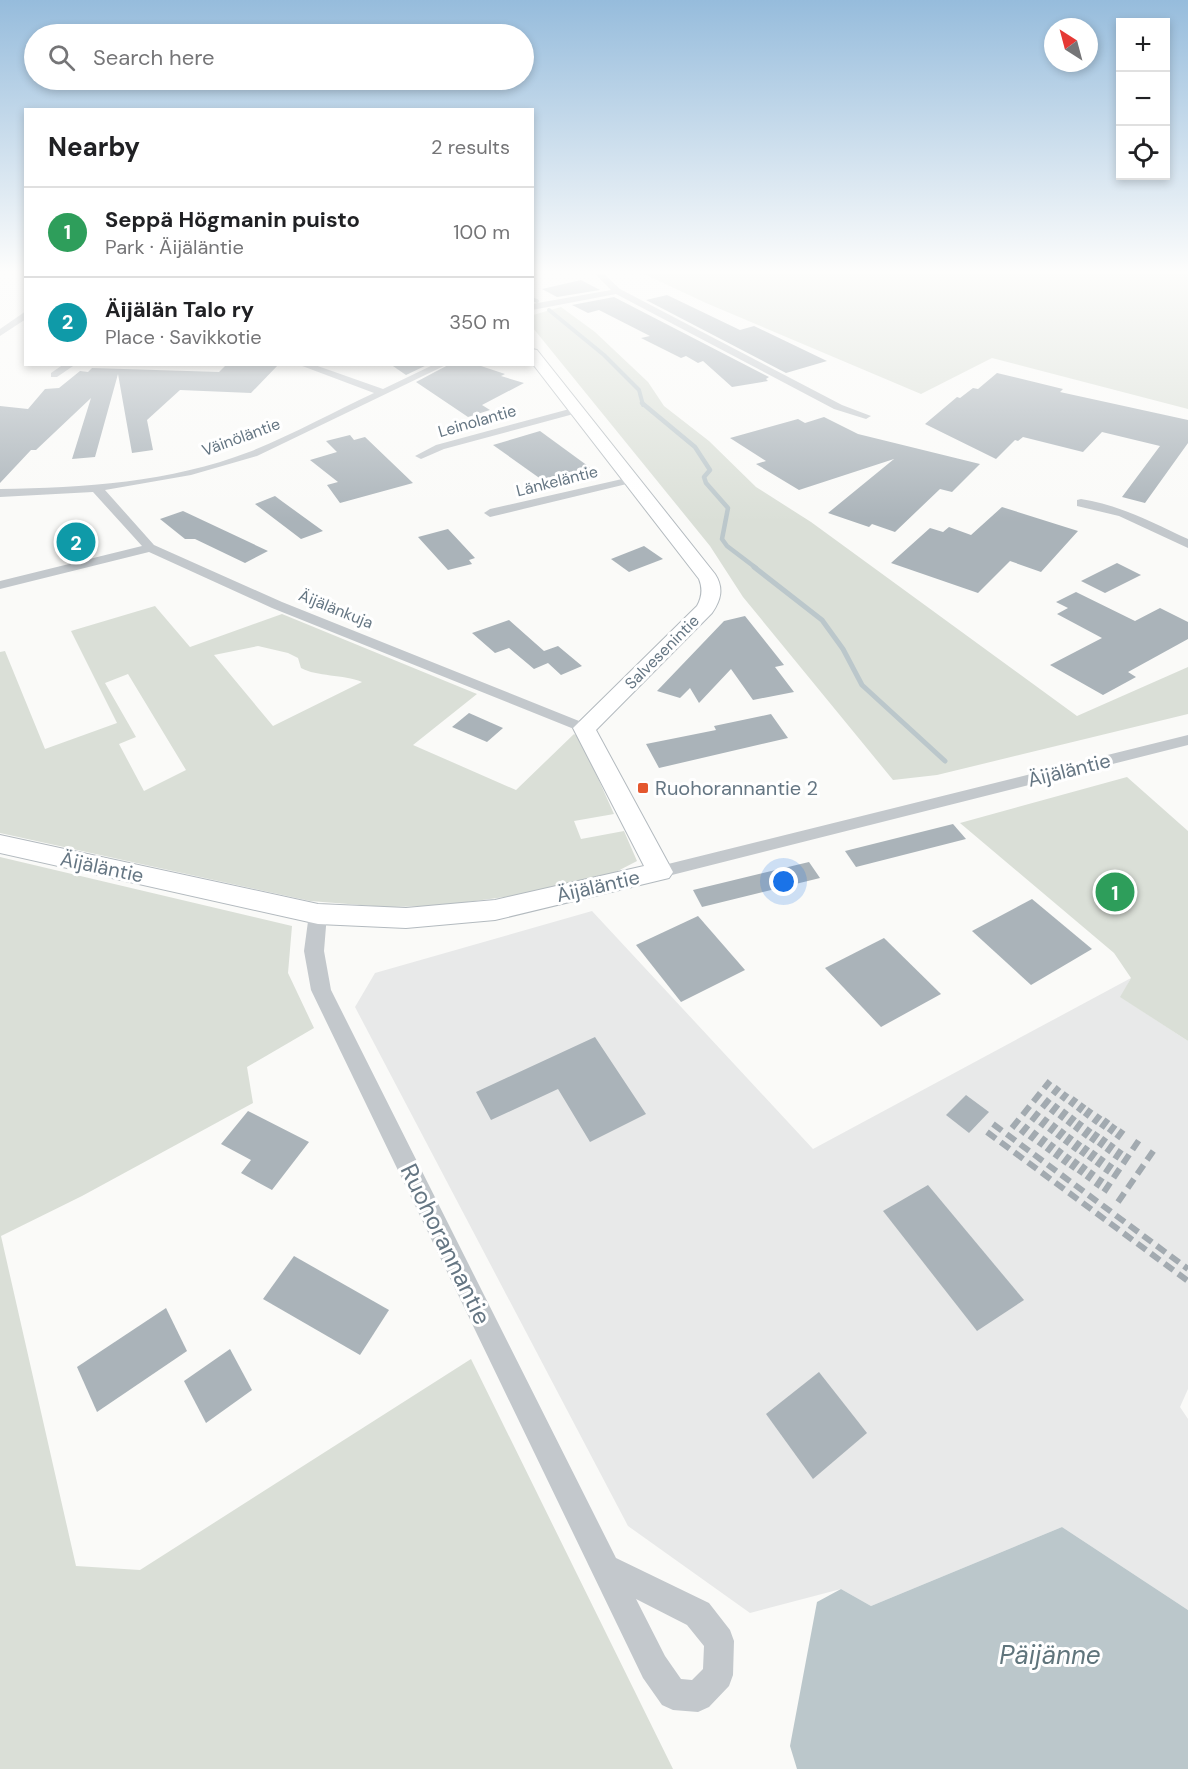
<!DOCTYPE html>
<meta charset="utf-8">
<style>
:root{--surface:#fff;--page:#f2f2f2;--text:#202124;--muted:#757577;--line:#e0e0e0;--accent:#1a73e8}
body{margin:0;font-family:"DM Sans",sans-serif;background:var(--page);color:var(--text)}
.controls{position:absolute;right:18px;top:18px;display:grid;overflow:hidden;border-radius:0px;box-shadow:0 3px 9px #0003}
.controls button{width:54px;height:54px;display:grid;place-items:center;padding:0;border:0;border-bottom:2px solid var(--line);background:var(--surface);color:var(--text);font:30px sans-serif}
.compass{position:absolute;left:1044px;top:18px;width:54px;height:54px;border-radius:50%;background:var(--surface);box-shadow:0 3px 9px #0003;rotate:324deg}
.you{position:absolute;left:784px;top:882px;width:21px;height:21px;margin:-15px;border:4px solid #fff;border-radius:50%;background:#1a73e8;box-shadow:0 0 0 9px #1a73e833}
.badge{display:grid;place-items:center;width:39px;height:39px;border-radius:50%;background:var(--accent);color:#fff;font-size:20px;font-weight:700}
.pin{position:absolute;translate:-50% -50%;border:3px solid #fff;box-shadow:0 2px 6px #0006}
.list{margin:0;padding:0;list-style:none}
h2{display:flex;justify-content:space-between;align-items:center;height:78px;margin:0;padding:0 24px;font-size:26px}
h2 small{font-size:20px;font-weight:400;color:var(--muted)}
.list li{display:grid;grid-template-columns:39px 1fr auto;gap:18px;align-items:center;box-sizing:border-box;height:90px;padding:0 24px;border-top:2px solid var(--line)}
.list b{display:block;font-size:22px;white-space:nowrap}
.list p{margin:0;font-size:20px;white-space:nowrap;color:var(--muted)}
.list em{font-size:20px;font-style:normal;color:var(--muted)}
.icon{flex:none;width:33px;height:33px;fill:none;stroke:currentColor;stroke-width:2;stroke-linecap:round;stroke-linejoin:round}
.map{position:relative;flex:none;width:1188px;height:1769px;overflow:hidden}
.search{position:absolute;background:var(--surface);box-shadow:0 3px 9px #0003;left:24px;top:24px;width:510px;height:66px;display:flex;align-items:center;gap:15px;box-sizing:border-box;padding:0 21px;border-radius:33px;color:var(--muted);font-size:22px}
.panel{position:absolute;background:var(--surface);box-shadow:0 3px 9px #0003;left:24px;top:108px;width:510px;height:258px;border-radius:0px}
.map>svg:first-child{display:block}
.built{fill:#e8e9e9}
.green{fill:#dadfd7;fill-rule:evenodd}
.water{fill:#bbc7cb}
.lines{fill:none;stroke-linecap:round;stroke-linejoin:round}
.stream-far2{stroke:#bbc7cb;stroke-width:4}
.stream-far1{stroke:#bbc7cb;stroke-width:4.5}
.stream{stroke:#bbc7cb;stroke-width:5}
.building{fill:#aab3b9}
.secondary-casing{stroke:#b3babf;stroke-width:2}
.street{fill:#c3c8cc;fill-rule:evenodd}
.secondary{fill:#fff;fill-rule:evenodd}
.rail{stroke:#a2aab0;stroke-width:6;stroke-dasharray:11 6;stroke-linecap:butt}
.poi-dot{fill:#e4572e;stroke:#fff;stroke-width:2}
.labels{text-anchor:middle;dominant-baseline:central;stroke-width:6;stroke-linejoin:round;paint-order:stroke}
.far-street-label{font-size:16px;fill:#657683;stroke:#fff}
.street-label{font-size:20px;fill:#657683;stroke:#fff}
.poi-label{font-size:20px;fill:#657683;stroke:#fff;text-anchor:start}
.near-street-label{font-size:24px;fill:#657683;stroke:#fff}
.near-water-label{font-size:26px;font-style:italic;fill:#60757c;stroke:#fff}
</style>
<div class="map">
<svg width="1188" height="1769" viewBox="0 0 1188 1769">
<rect width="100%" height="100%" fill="#fafaf8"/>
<path class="built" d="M592 911 813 1149 1131 978 1121 997 1188 1041V1389L1180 1407 1188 1419V1610L1062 1527 871 1606 841 1589 750 1613 628 1526 355 1007 375 973Z"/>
<g class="green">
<path d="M644 274H1188V409L992 358 921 394 706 303Z"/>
<path d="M561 307 595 332 648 382 664 406 709 441 756 487 811 522 1077 716 1188 667V714L937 775 893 780 743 597 710 546 533 328V315Z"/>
<path d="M155 606 190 647 282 614 477 694 413 745 516 790 574 734 580 738 614 814 574 821 581 839 624 831 637 861 612 874 533 893 438 906 386 907 310 901 0 833V652L5 651 45 749 117 723 71 631ZM258 646 288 653 298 658 301 668C317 677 343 674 362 682L273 726 214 655ZM128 674 186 770 144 791 119 744 136 737 105 683Z"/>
<path d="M1127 777 1188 831V1041L1120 997 1131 978 1114 953 960 823Z"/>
<path d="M0 857 292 926 288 973 314 1028 247 1067 253 1103 82 1196 1 1236 76 1566 140 1570 471 1359 673 1769H0Z"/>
</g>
<path class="water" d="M1062 1527 1188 1610V1769H797L790 1746 817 1602 841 1589 871 1606Z"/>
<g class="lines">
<g class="stream-far2">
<path d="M532 299 537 301"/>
<path d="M549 310 604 355 639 390 643 405"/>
</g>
<path class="stream-far1" d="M642 403 695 447 710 470 704 477 706 483 728 508 722 539 727 546 756 568"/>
<path class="stream" d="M754 567 822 620 843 649 862 685 945 761"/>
</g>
<g class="building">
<path d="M581 280 600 290 557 297 542 289Z"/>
<path d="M667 295 740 330 754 326 827 361 786 373 646 300Z"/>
<path d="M614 297 769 377 766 379 768 381 732 387 703 361 698 363 686 356 681 358 641 338 650 336 599 310 588 313 572 305Z"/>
<path d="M227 364H279L251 393 180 390 147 420 153 450 132 453 118 374 95 457 72 459 91 398 36 450H31L0 483V406L28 409 45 389 59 388 80 371 88 372 92 368 219 372Z"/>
<path d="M390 364H429L406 375Z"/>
<path d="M450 364H475L505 374 501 376 524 383 482 405 490 410 468 417 416 382Z"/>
<path d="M997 373 1063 389 1060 392 1188 420V443L1145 503 1122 497 1160 446 1102 432 1083 452 1023 437 1018 441 1015 440 996 459 925 424 957 397 960 398 973 388 978 389Z"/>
<path d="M824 417 858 434 980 464 952 492 940 489 895 532 872 524 869 527 828 513 894 459 799 490 756 464 766 461 730 438 798 419 805 423Z"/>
<path d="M540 431 592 469 545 482 493 445Z"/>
<path d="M350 435 354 440 365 437 413 483 340 503 327 485 338 482 310 460 337 452 326 441Z"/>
<path d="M275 496 283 502 323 531 301 539 255 504Z"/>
<path d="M1002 507 1078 531 1041 572 1010 561 978 593 891 563 930 528 943 532 949 527 971 535Z"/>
<path d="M183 511 268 551 245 563 195 539H185L160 519Z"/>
<path d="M448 529 475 558 469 560 472 564 448 570 418 537Z"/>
<path d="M644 546 663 559 629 572 611 559Z"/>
<path d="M1117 563 1141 575 1105 593 1081 581Z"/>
<path d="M1076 592 1135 621 1160 608 1188 622V639L1128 672 1136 677 1103 695 1050 665 1102 638 1057 614 1068 608 1056 602Z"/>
<path d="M745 616 784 665 775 667 794 692 753 700 731 669 699 703 690 688 680 698 657 691 724 621Z"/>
<path d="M509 620 544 651 558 646 582 666 561 675 548 663 534 669 509 648 495 653 472 633Z"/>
<path d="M469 713 503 728 487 742 452 727Z"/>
<path d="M771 714 788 738 659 768 646 744 716 730 714 726Z"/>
<path d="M953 824 966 839 856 867 845 851Z"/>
<path d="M809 862 820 878 702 907 693 890Z"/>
<path d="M1032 899 1092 949 1031 985 972 931Z"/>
<path d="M698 916 745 970 681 1002 636 945Z"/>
<path d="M884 938 941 994 881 1027 825 968Z"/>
<path d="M595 1037 646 1114 590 1142 558 1089 491 1120 476 1092Z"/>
<path d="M966 1095 989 1112 969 1133 946 1115Z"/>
<path d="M248 1111 309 1142 272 1190 241 1173 251 1160 221 1144Z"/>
<path d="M928 1185 1024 1300 977 1331 883 1211Z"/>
<path d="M294 1256 389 1310 360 1355 263 1299Z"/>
<path d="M166 1308 187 1351 97 1412 77 1367Z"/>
<path d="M230 1349 252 1390 206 1423 184 1381Z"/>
<path d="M819 1372 867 1433 813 1479 766 1414Z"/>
</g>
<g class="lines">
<g class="secondary-casing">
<path id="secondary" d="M532 349 537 350 715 574C724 588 721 600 712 613L596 730 673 872 669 878 495 920 406 928 318 924 0 853V835L318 904 406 908 495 900 644 866 573 728 697 606C702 597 703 589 699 579L532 363Z"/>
</g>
<g class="street">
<path d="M595 274H604L620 289 842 405 871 416 866 419 834 409 616 294 532 310V304L611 290Z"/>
<path d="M26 311V319L0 336V329Z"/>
<path d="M64 364H76L57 377H51V373Z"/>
<path d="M297 364H312L383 389 435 364H448L257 456 191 475 105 490 154 545 282 602 589 725 592 728 589 731H579L272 608 149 552 0 589V581L142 546 93 492 0 497V489C83 488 171 482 249 452 292 435 333 412 374 393Z"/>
<path d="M577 407 582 410 581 412 444 449 421 459 415 456 436 445Z"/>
<path d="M631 477 637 480 635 482 490 517 484 513 490 509Z"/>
<path d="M1081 499C1120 505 1153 523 1188 539V548L1119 516 1077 506V500Z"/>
<path d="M1188 735V745L660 878 654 877 651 872 654 867 660 866Z"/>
<path d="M318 907 325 909 327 914 324 951 331 990 616 1558 709 1603 730 1630 734 1641 733 1675 729 1686 709 1707 698 1712 673 1710 662 1705 643 1678 311 990 304 951 309 914 311 909ZM636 1599 687 1625 704 1646 703 1669 692 1680 681 1679 665 1656Z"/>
</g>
<use href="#secondary" class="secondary"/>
<g class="rail">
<path d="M993 1124 1188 1269"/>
<path d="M1012 1128 1050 1081"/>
<path d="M987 1132 1188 1281"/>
<path d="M1021 1134 1059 1087"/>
<path d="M1030 1140 1067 1093"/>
<path d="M1039 1146 1076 1098"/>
<path d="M1047 1152 1084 1104"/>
<path d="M1055 1158 1091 1109"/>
<path d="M1063 1164 1100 1115"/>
<path d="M1071 1169 1108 1119"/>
<path d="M1079 1174 1115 1125"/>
<path d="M1087 1180 1123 1130"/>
<path d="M1096 1187 1123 1147"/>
<path d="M1104 1192 1139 1140"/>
<path d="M1118 1202 1154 1150"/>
</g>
</g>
<linearGradient id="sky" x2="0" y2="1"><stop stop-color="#96bcdc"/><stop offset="0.52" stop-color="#fdfdfc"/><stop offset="1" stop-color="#fdfdfc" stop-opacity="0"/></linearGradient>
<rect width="1188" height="522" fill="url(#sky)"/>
<rect class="poi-dot" x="637" y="782" width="12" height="12" rx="3"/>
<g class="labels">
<g class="far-street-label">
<text transform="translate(477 421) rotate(-16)">Leinolantie</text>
<text transform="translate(241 437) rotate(-20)">Väinöläntie</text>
<text transform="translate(557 481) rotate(-14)">Länkeläntie</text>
<text transform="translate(336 609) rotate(22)">Äijälänkuja</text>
<text transform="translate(662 652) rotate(-45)">Salvesenintie</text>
</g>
<g class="street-label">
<text transform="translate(1069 770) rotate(-14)">Äijäläntie</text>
<text transform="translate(102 867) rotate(12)">Äijäläntie</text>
<text transform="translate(598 886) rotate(-13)">Äijäläntie</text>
</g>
<g class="poi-label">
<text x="655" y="788">Ruohorannantie 2</text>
</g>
<g class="near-street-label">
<text transform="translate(446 1244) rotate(64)">Ruohorannantie</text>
</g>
<g class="near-water-label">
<text x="1050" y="1655">Päijänne</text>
</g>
</g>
</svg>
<div class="controls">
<button>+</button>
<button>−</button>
<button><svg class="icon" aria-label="locate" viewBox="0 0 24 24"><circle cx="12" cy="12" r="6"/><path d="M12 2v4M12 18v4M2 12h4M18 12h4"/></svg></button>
</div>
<svg class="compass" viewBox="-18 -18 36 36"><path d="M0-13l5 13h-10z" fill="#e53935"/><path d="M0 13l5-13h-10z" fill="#757577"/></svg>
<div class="you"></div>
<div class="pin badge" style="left:1115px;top:892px;background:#2e9e5b">1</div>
<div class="pin badge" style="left:76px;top:542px;background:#0f9aa8">2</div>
<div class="search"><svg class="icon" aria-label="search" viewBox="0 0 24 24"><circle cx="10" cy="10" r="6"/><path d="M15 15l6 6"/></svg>Search here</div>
<section class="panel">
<h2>Nearby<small>2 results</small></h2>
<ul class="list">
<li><span class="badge" style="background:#2e9e5b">1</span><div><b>Seppä Högmanin puisto</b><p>Park · Äijäläntie</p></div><em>100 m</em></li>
<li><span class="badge" style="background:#0f9aa8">2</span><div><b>Äijälän Talo ry</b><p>Place · Savikkotie</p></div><em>350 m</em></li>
</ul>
</section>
</div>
